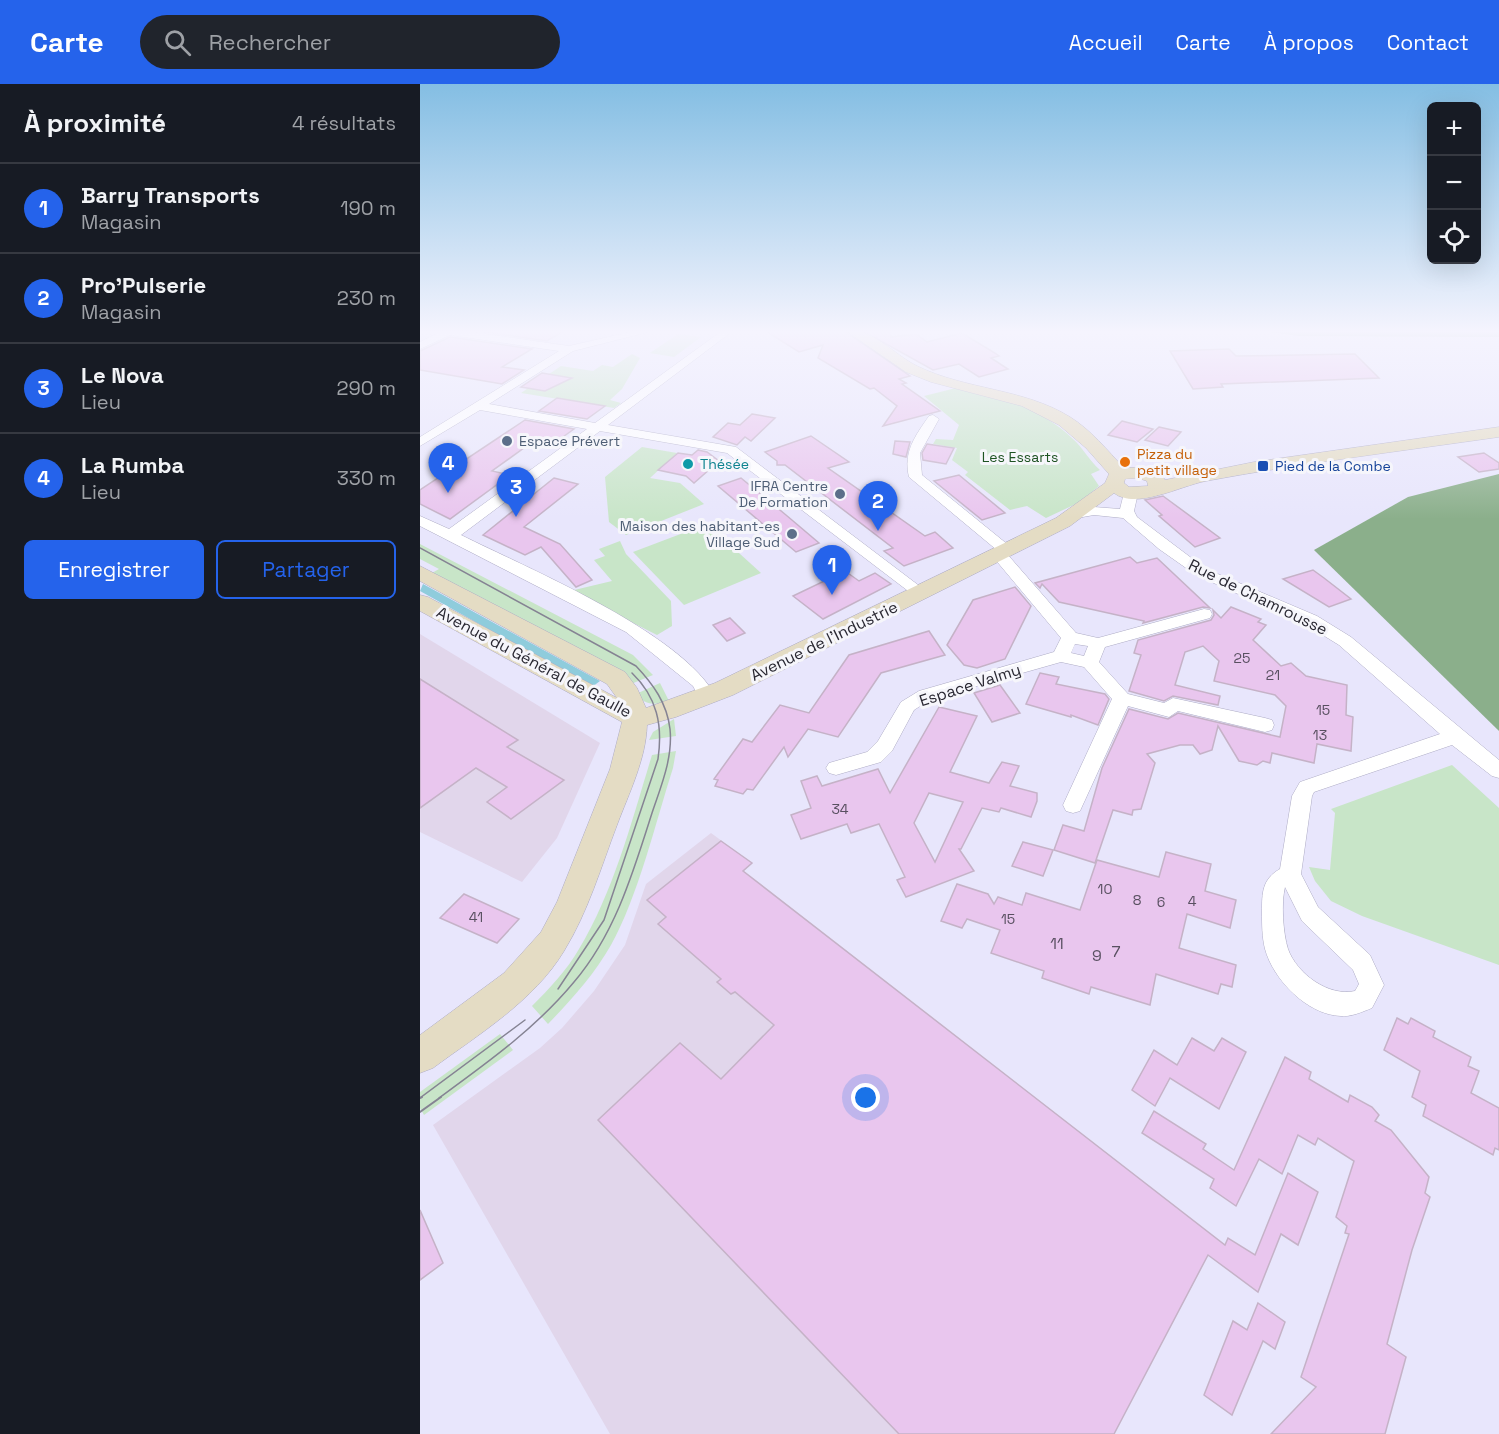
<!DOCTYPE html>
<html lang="fr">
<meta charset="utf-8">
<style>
:root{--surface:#171b24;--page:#20242c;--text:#f1f3f6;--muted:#9ea1a6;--line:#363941;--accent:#2563eb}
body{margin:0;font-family:"Space Grotesk",sans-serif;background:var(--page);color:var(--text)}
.controls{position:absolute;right:18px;top:18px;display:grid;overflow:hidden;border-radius:9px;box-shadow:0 6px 24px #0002}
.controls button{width:54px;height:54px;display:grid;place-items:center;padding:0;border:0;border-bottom:2px solid var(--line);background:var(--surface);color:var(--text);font:30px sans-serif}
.you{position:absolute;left:446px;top:1014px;width:21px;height:21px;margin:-15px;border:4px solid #fff;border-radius:50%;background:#1a73e8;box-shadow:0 0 0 9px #1a73e833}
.badge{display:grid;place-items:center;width:39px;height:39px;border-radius:50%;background:var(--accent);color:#fff;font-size:20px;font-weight:700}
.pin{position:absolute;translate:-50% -50px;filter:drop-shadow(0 2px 3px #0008)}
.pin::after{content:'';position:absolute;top:32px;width:21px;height:18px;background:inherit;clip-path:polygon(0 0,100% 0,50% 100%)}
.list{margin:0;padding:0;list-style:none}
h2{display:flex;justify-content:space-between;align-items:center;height:78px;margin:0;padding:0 24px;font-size:26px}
h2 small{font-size:20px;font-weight:400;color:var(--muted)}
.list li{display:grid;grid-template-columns:39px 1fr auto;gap:18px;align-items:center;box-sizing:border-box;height:90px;padding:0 24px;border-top:2px solid var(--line)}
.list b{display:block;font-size:22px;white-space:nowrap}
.list p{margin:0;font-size:20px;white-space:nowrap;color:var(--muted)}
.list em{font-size:20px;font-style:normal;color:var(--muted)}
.actions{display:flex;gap:12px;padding:18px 24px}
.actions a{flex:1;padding:14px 0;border:2px solid var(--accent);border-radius:9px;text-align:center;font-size:21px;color:var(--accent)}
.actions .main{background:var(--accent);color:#fff}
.icon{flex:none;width:33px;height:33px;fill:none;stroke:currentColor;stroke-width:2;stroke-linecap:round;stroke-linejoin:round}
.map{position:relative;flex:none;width:1079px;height:1350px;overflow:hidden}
header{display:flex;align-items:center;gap:36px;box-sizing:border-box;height:84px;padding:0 30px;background:var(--accent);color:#fff}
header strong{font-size:28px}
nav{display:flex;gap:33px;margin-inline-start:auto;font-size:21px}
.search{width:420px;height:54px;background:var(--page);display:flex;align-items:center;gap:15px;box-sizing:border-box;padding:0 21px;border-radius:33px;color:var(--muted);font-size:22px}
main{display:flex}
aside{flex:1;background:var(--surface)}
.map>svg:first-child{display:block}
.industrial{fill:#e1d6eb}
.green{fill:#c8e5c8}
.forest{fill:#8baf8b}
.water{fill:#8fccdc}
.building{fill:#e9c6ee;stroke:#c5b2c7;stroke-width:1.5;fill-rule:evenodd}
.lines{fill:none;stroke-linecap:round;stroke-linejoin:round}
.street-casing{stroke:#aeacc5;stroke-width:1}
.secondary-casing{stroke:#aeacc5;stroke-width:1}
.street{fill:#fff;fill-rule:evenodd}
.secondary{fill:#e4dcc4;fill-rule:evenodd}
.tram-far1{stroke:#858393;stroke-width:1.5}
.tram{stroke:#858393;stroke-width:2}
.service-dot{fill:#5c6f8a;stroke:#f6f6fb;stroke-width:2}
.food-dot{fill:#e8710a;stroke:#f6f6fb;stroke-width:2}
.culture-dot{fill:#0f9aa8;stroke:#f6f6fb;stroke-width:2}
.transit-dot{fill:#1a4fb4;stroke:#f6f6fb;stroke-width:2}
.labels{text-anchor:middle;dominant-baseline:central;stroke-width:6;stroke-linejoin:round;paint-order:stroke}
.far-service-label{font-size:14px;fill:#4e5e75;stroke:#f6f6fb;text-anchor:end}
.far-food-label{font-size:14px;fill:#c56008;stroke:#f6f6fb;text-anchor:start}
.far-park-label{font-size:14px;fill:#1f5323;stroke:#f6f6fb}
.far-culture-label{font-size:14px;fill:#0d838f;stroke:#f6f6fb;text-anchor:start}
.far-transit-label{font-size:14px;fill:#164399;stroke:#f6f6fb;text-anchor:start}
.number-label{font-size:14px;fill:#595061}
.street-label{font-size:16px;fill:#292832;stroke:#f6f6fb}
.near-number-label{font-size:16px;fill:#595061}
</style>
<header>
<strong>Carte</strong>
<div class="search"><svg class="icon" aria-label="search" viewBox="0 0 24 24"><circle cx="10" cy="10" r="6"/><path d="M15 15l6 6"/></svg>Rechercher</div>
<nav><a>Accueil</a><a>Carte</a><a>À propos</a><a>Contact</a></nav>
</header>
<main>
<aside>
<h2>À proximité<small>4 résultats</small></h2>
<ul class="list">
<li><span class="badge">1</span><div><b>Barry Transports</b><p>Magasin</p></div><em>190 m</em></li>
<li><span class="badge">2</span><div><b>Pro'Pulserie</b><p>Magasin</p></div><em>230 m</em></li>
<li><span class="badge">3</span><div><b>Le Nova</b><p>Lieu</p></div><em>290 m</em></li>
<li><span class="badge">4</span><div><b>La Rumba</b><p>Lieu</p></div><em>330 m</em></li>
</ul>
<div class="actions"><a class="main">Enregistrer</a><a>Partager</a></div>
</aside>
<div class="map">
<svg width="1079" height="1350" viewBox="0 0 1079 1350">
<rect width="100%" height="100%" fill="#e8e6fc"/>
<g class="industrial">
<path d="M0 550 180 659 137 754 102 798 0 748Z"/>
<path d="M291 749 332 779 324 787 797 1155 694 1350H190L13 1041 120 964 142 944 174 907 205 861 226 800Z"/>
</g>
<g class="green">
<path d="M258 250 281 253 254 273 230 269Z"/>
<path d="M212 270 220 274 202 305 190 316 201 319 194 324 101 309 141 282 173 287 182 281 193 283Z"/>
<path d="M536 304C579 313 620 323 653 355 663 364 669 376 680 386L671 390 679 402 660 418 626 434 607 422 590 426 545 391 548 388 532 376 537 364 513 360 516 355 533 356 539 341 504 312Z"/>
<path d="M222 363 257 369 230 394 260 399 284 420 206 451 189 438 185 393Z"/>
<path d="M287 440 341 489 264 521 213 468Z"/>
<path d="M200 457 206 470 251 517 252 542 237 551 150 507 192 497 174 476 185 472 179 465Z"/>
<path d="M0 460 213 571 233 591 211 600 12 489 19 485 0 475Z"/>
<path d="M240 599 249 617C236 621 225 622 216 610Z"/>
<path d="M254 635 256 652 229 656 233 648Z"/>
<path d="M256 667 253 684C236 737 218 813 191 861 174 891 152 915 128 940L112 922C129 905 147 886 159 865 194 807 212 736 232 671Z"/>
<path d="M1032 681 1079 724V881L942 832 911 817 895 797 889 783 910 786 915 729 911 725Z"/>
<path d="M80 950 93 966 4 1031 0 1024V1008Z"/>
</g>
<g class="forest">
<path d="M836 246H1079V253L879 252Z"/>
<path d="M1079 390V647L894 466 988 413Z"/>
</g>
<path class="water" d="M3 500 180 597 172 603 0 507Z"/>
<g class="building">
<path d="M52 246H145L127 257Z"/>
<path d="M344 246H423L490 292 479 295 486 299 482 300 520 327 463 342 477 322 454 304 450 305 398 274 403 261 379 268Z"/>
<path d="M441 246H470L471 253 496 250 507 258 542 249 575 269 579 272 571 274 588 285 559 293 539 280 513 286Z"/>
<path d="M30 253 112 265 82 283 104 286 82 300 0 286V267Z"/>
<path d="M809 265 816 272 935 270 959 294 801 300 803 303 773 305 750 267Z"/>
<path d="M122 289 152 294 125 307 101 303Z"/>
<path d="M137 314 185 322 167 335 119 327Z"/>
<path d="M332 330 355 334 331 357 325 353 317 361 293 353 308 339 320 341Z"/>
<path d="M105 336 154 345 133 360 115 356 72 387 90 391 30 435 0 420V406Z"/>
<path d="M702 337 733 345 717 358 688 351Z"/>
<path d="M739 343 761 348 748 362 725 356Z"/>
<path d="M391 352 429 378 408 384 505 452 515 448 533 464 484 482 464 467 473 464 365 381H357V377L345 368Z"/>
<path d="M475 357 490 358 486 373 473 370Z"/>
<path d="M507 360 534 364 526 380 503 376 502 369Z"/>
<path d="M278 366 287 368 299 377 274 399 266 392 238 386 258 369 272 371Z"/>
<path d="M1064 369 1079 379V385L1059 388 1038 373Z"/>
<path d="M539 391 585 429 562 436 514 397Z"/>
<path d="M134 394 158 400 104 443 140 460 172 496 156 503 121 463 105 471 63 451Z"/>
<path d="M321 394 366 431 399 459 376 468 298 402Z"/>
<path d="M743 412 800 454 775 463 739 432 742 431 725 416Z"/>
<path d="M710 473 717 479 737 474 790 524 783 523 723 539 724 537 639 518 622 500 620 504 615 499Z"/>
<path d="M893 486 904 494 931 515 909 523 863 495Z"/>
<path d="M425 487 439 497 455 489 471 500 403 535 373 512Z"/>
<path d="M595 503 611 522 585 575 557 584 544 581 527 561 553 516Z"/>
<path d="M811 523 841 535 838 538 846 541 833 556 861 582 871 579 886 592 927 601 926 631 933 633 931 667 897 660 894 679 852 669 850 679 843 677 837 681 819 677 798 642 792 666 780 670 773 661H760L727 670 735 679 721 725 713 726 712 731 693 726 675 779 634 766 643 741 664 747 682 684 709 625 748 635 758 629 860 653 866 622 855 611 794 597 799 577 783 562 765 568 755 601 800 612 798 621 753 612 744 617 709 607 721 571 714 569 718 556 791 536 794 531 793 526 801 534Z"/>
<path d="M310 534 325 549 307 557 293 541Z"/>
<path d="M509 547 525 571 461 589 418 653 388 645 368 673 364 663 333 706 327 705 323 710 295 702 298 696 294 695 323 655 332 658 360 621 389 629 429 571Z"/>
<path d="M620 589 639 593 636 600 685 610 689 615 678 641 651 631V633L606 620Z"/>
<path d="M0 595 98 656 87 663 144 696 91 735 67 718 87 703 56 684 0 724Z"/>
<path d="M580 601 600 629 572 638 554 609Z"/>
<path d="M519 623 557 632 530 688 569 699 582 678 599 682 590 702 617 709V717L611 733 581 724 579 728 562 724 541 765H539L554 787 486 813 477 796 485 793 459 740 431 749 427 740 381 755 371 731 391 724 381 697 397 692 402 702 458 685 470 709ZM509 709 543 718 515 778 494 739Z"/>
<path d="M301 757 332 779 323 787 805 1161 808 1154 835 1171 868 1089 898 1108 878 1161 861 1150 838 1208 788 1171 694 1350H479L178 1036 260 959 301 995 354 941 315 908 311 910 297 898 301 895 238 840 246 833 227 816Z"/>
<path d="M603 758 633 766 623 792 592 782Z"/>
<path d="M746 768 791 780 785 807 816 816 810 844 767 830 759 864 816 881 812 903 801 900 798 910 736 890 730 921 671 903 669 910 622 894 624 887 571 869 580 846 547 835 542 844 521 837 537 800 568 810 574 820 578 813 602 821 606 809 660 826 677 776 739 793Z"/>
<path d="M44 810 99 835 77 859 20 834Z"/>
<path d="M977 934 988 940 991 934 1015 947 1013 953 1051 973 1048 982 1059 987 1051 1009 1079 1024V1066L1075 1064 1073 1071 1003 1032 1006 1021 992 1013 1000 987 964 966Z"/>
<path d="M772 954 794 967 802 954 826 968 799 1025 750 994 735 1022 712 1006 734 966 757 981Z"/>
<path d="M865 973 891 988 889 995 928 1018 930 1011 952 1023 959 1031 955 1037 971 1046 1009 1093 1005 1109 1010 1113 992 1166 967 1260 986 1273 965 1350H851L896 1303 881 1293 929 1150 925 1149 927 1142 916 1133 934 1077 898 1054 895 1061 878 1051 862 1090 839 1075 816 1122 790 1104 794 1095 722 1049 734 1027 786 1060 783 1065 814 1086Z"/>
<path d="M0 1126 23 1179 0 1196Z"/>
<path d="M838 1219 865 1238 855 1265 843 1257 812 1331 784 1311 813 1237 827 1246Z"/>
</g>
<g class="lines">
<g class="street-casing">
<g id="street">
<path d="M14 246H38L149 262 219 246H236L153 267 69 320 175 339 303 246H314L188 341 316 363 510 510 508 513H496L307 369 180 347 41 451C107 484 263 549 296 613L293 617H281L273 602 206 548 0 442V432L29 445 167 345 60 326 0 362V353L139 267 30 251 0 265V258L18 249Z"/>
<path d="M513 331 519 335 500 369 502 391 592 464 595 467 588 471 656 549 678 554 784 525 790 526 792 530 790 534 685 563 679 578 708 610 744 619 753 614 845 634 852 636 854 641 852 646 845 648 758 627 749 633 708 622 660 727 653 729 646 727 643 721 692 615 664 583 641 578 511 615 494 626 472 667 461 678 416 691 409 689 406 684 409 679 447 668 458 657 481 618 499 607 634 568 641 554 574 474 571 471 578 467 489 393C483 368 495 352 509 332ZM655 560 668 562 664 572 651 569Z"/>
<path d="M711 405 718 409 714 427 717 433 786 485 897 532 931 553 1079 676V694L1072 692 1032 661 894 708 892 712 881 790 898 823 950 871 964 901 952 924C942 928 931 933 921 932 887 931 853 895 845 865 842 853 842 840 842 828 842 809 842 795 860 785L872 712 880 698 1020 650 919 561 885 540 776 491 739 465 703 434 674 431 657 434 650 430 652 427 674 423 700 425 704 409ZM865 803 882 837 933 886 939 900 935 907C909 913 877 890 868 865 863 849 861 819 865 803Z"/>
</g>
</g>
<g class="secondary-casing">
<path id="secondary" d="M425 246C453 244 473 270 497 282 546 306 603 304 650 333 671 346 687 366 704 384 717 383 737 382 745 396L834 378 1079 343V353C981 367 883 379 786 397 760 402 716 426 694 409L650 442 313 611 256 633 227 641C226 675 209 709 197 741 181 783 168 828 144 867 114 917 59 950 13 984L0 989V951L84 889 121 848 137 818 190 685 202 638 0 527V511L8 513 197 614 187 600 0 497V482L205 588 217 604 226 624 295 599 636 434 685 399 689 390 666 364 639 341 602 322 511 298 486 288ZM718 394 727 397 728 402 709 403 704 399 705 395Z"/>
</g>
<use href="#street" class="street"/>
<use href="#secondary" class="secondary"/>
<g class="tram-far1">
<path d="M0 464 216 582C233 600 247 619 250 645 253 674 241 702 232 729 213 789 195 850 154 898 116 944 67 979 19 1014"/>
<path d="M138 905 184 836 238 675C243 641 237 613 212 589"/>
<path d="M0 1014 105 936"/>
</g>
<g class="tram">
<path d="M0 1014 2 1013"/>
<path d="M0 1028 21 1013"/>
</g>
</g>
<linearGradient id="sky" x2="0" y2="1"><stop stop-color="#84bee3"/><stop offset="0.57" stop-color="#f5f4fe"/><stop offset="1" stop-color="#f5f4fe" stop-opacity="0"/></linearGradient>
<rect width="1079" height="435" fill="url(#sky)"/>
<g class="service-dot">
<circle cx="87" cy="357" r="6"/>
<circle cx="420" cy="410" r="6"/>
<circle cx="372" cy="450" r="6"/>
</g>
<circle class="food-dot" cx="705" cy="378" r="6"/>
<circle class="culture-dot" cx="268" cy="380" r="6"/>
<rect class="transit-dot" x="837" y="376" width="12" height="12" rx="3"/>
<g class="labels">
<g class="far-service-label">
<text x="99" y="357" text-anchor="start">Espace Prévert</text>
<text x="408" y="402">IFRA Centre<tspan x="408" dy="16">De Formation</tspan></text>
<text x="360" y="442">Maison des habitant-es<tspan x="360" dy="16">Village Sud</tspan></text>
</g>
<g class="far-food-label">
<text x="717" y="370">Pizza du<tspan x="717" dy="16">petit village</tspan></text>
</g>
<g class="far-park-label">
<text x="600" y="373">Les Essarts</text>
</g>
<g class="far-culture-label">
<text x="280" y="380">Thésée</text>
</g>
<g class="far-transit-label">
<text x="855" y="382">Pied de la Combe</text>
</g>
<g class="number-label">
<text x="822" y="574">25</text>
<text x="853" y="591">21</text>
<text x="903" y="626">15</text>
<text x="900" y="651">13</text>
<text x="420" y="725">34</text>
<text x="685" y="805">10</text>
<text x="717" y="816">8</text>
<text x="772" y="817">4</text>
<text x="741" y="818">6</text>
<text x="56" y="833">41</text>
<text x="588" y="835">15</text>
</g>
<g class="street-label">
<text transform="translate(838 513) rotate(26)">Rue de Chamrousse</text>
<text transform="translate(404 557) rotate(-26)">Avenue de l'Industrie</text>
<text transform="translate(114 578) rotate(28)">Avenue du Général de Gaulle</text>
<text transform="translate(550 601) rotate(-18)">Espace Valmy</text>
</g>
<g class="near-number-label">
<text x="637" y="859">11</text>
<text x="696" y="867">7</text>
<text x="677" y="871">9</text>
</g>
</g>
</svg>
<div class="controls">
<button>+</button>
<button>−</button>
<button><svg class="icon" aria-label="locate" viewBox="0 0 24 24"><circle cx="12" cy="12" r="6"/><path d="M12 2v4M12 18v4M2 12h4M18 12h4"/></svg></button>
</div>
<div class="you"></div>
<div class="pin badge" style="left:412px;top:511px">1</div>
<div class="pin badge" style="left:458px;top:447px">2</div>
<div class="pin badge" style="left:96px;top:433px">3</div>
<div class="pin badge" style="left:28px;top:409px">4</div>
</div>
</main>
